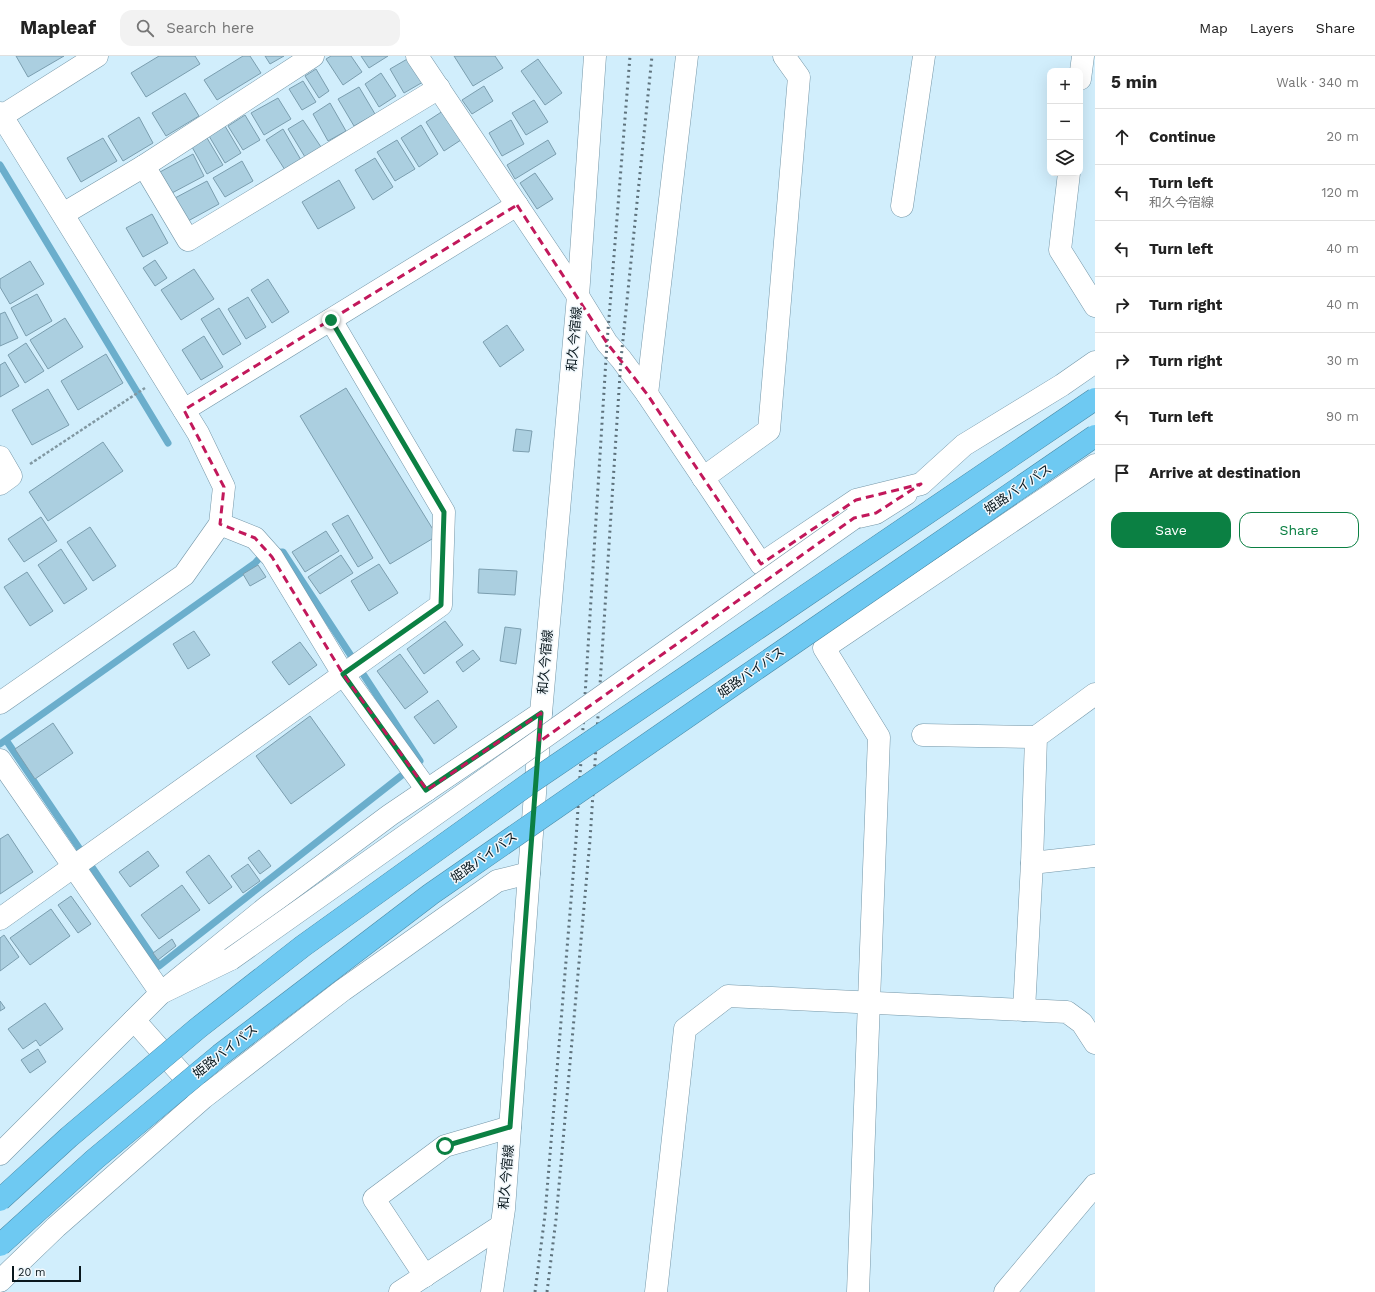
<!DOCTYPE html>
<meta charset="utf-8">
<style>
:root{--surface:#fff;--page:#f2f2f2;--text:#222;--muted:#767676;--line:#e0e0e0;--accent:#0b8043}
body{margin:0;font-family:"Work Sans","Noto Sans JP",sans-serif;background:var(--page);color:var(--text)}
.controls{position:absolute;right:12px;top:12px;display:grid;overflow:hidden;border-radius:8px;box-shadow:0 4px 16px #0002}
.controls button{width:36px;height:36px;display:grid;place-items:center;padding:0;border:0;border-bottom:1px solid var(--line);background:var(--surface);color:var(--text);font:20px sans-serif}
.scale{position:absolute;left:12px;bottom:10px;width:69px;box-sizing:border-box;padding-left:4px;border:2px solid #09171d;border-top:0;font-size:11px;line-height:14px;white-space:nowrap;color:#09171d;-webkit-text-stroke:3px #f0f7fb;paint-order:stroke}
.stop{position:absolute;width:12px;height:12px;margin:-9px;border:3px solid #0b8043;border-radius:50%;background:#fff}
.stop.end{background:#0b8043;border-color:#fff;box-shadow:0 1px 4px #0008}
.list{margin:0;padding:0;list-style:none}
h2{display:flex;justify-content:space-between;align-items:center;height:52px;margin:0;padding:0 16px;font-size:17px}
h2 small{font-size:13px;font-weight:400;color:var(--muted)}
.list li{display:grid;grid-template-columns:26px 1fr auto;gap:12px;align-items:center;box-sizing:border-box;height:56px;padding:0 16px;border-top:1px solid var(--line)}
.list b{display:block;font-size:15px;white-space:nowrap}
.list p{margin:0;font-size:13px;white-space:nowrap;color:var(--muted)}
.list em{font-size:13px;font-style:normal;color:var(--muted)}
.actions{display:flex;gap:8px;padding:12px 16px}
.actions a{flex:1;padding:9px 0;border:1px solid var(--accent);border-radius:12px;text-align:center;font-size:14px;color:var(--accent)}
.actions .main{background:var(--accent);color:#fff}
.icon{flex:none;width:22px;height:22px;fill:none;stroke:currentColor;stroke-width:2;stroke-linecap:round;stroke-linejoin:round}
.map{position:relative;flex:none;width:1095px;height:1236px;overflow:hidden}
header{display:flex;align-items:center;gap:24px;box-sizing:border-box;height:56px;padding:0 20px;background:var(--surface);border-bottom:1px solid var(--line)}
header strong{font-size:19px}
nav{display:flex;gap:22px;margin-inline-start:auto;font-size:14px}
.search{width:280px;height:36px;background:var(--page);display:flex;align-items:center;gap:10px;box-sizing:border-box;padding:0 14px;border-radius:12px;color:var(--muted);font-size:15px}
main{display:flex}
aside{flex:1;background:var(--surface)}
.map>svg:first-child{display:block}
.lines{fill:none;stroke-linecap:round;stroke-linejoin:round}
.stream{stroke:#6baecc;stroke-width:7}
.building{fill:#abcfe0;stroke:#7b9eaf}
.minor-casing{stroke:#7597a8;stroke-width:23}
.tertiary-casing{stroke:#7597a8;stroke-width:23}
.secondary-casing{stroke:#7597a8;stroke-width:23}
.path{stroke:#8198a2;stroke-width:2.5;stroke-dasharray:3 2;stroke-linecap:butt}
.minor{stroke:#fff;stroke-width:22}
.tertiary{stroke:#fff;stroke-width:22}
.secondary{stroke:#fff;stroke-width:22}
.rail{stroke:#5e727c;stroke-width:3;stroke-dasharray:2 4;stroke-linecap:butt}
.minor-bridge-casing{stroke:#7597a8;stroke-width:23;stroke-linecap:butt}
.motorway-bridge-casing{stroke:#4b8ba7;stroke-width:23;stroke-linecap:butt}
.minor-bridge{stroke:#fff;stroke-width:22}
.motorway-bridge{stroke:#6ec9f2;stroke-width:22}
.route{stroke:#0b8043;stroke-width:5}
.marked{fill:none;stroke:#c2185b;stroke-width:3;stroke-dasharray:8 5;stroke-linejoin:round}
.labels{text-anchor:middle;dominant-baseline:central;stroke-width:3;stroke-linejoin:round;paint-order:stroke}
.street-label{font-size:13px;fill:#09171d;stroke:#f0f7fb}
</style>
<header>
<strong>Mapleaf</strong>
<div class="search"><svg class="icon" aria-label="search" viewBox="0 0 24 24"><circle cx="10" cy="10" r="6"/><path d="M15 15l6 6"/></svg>Search here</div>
<nav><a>Map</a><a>Layers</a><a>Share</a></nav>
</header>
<main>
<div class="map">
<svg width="1095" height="1236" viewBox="0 0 1095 1236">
<rect width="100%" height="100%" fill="#d1eefc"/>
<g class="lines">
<g class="stream">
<path d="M0 109 168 387"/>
<path d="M0 688 255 507 264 497 283 496 420 705 159 910 6 684"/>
</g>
</g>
<g class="building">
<path d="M16 0H64L28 21Z"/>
<path d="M159 0H195L200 8 146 41 131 17Z"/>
<path d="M243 0H250L261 17 217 44 204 24Z"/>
<path d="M265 0H284L270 8Z"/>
<path d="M331 0H351L362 16 343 29 326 3Z"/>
<path d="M361 0H388L369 12Z"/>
<path d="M454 0H495L503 12 473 30Z"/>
<path d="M409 2 423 26 404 37 390 13Z"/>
<path d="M538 3 562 37 545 49 521 15Z"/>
<path d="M316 13 329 35 319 42 305 20Z"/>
<path d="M381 17 396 40 379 51 365 28Z"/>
<path d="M303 25 316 46 302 54 289 33Z"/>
<path d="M484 30 493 45 472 58 462 44Z"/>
<path d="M359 31 375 58 354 70 338 43Z"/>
<path d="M185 37 199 60 166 80 152 57Z"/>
<path d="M278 42 291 63 264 79 251 57Z"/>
<path d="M534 44 548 66 526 79 512 57Z"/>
<path d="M330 47 346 75 328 85 313 58Z"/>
<path d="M446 53 464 82 444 95 426 66Z"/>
<path d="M245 59 260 84 243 94 228 70Z"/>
<path d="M139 61 153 87 123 105 108 80Z"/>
<path d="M303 64 321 91 305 101 288 73Z"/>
<path d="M511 64 524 88 502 100 489 77Z"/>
<path d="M421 69 438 98 419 111 401 82Z"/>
<path d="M225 70 241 97 225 107 209 80Z"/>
<path d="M283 73 301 104 285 114 266 84Z"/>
<path d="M103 82 117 105 81 126 67 102Z"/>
<path d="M207 82 223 109 207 118 192 91Z"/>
<path d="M397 84 415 113 395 125 377 96Z"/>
<path d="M548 84 556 98 515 123 507 109Z"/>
<path d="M193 98 204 120 172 137 160 116Z"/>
<path d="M375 102 393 131 373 144 355 114Z"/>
<path d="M242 105 253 125 225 141 213 122Z"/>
<path d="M535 117 553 143 537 153 520 127Z"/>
<path d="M339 124 355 152 318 173 302 146Z"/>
<path d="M207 125 219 148 188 165 175 142Z"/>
<path d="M152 158 168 187 143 201 126 172Z"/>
<path d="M155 204 167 222 155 230 143 212Z"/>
<path d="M30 205 44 228 10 248 0 231V223Z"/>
<path d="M194 213 214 243 181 264 161 234Z"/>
<path d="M268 223 289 256 272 267 251 234Z"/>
<path d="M37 238 52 265 26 280 11 252Z"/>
<path d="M248 241 266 271 246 283 228 253Z"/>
<path d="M219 252 241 288 223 299 201 263Z"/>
<path d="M5 256 18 282 0 290V258Z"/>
<path d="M65 262 83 291 48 313 30 284Z"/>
<path d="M507 269 524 294 500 311 483 286Z"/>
<path d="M204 280 223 311 201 324 182 294Z"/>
<path d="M26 287 44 315 25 327 8 299Z"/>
<path d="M106 298 123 327 78 354 61 325Z"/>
<path d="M5 306 19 330 0 341V309Z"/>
<path d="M346 332 437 480 390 508 300 360Z"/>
<path d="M48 333 69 369 32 389 12 354Z"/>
<path d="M516 373 532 375 529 396 513 395Z"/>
<path d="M103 386 123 415 48 465 29 436Z"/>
<path d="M348 459 373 502 358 511 332 468Z"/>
<path d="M41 461 57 485 24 506 8 483Z"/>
<path d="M90 471 116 510 93 525 67 486Z"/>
<path d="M326 475 339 495 305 516 292 496Z"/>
<path d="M61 493 87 533 64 548 38 509Z"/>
<path d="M341 499 353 517 320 538 308 521Z"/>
<path d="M379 508 398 537 369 555 351 525Z"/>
<path d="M258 509 266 521 250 530 243 518Z"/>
<path d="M479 513 517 515 515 539 478 537Z"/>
<path d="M27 516 53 555 30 570 4 531Z"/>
<path d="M445 565 463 589 424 618 407 593Z"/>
<path d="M505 571 521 573 516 608 500 605Z"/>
<path d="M194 575 210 599 188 613 173 588Z"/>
<path d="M300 586 317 609 289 629 272 606Z"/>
<path d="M473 594 480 603 463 616 456 606Z"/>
<path d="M400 598 428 636 405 653 377 615Z"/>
<path d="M438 644 457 671 434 688 414 661Z"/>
<path d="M310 660 345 709 291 748 256 700Z"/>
<path d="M53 667 73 697 35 723 15 693Z"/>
<path d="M8 778 33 816 0 838V783Z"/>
<path d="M259 794 271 810 260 818 248 802Z"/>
<path d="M148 795 159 810 130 831 119 816Z"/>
<path d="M209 799 232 831 209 848 186 816Z"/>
<path d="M248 808 260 825 243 837 231 820Z"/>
<path d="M182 829 200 854 159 883 141 859Z"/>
<path d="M71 840 91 868 78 877 58 849Z"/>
<path d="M51 853 70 880 30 909 10 882Z"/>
<path d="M4 879 19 901 0 915V882Z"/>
<path d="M172 883 176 890 158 904 153 897Z"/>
<path d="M0 945 5 952 0 955Z"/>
<path d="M45 947 63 973 40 990 36 984 23 993 8 973Z"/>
<path d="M38 993 46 1006 30 1017 21 1004Z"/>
</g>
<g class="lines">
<g class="minor-casing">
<g id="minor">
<path d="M417 0 578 240 607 287 621 303 647 338 761 508 856 444 921 428 964 389 1062 329 1095 306"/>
<path d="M1080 23 1083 0"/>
<path d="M2 60 97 0"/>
<path d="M144 110 188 184 439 32"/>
<path d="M1069 117 1060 194 1095 250"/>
<path d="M902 150 924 0"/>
<path d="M63 158 144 110 313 0"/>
<path d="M647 338 687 0"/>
<path d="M184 354 517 149"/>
<path d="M0 401 11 420 0 428"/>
<path d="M703 422 769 374 799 21 784 0"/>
<path d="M854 462 876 457 906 438"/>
<path d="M220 468 255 482 272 501 343 618 427 734"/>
<path d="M923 679 1036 681"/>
<path d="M0 704 161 937 231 903"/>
<path d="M1032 807 1095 800"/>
<path d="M0 863 441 549 444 456 331 264"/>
<path d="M1024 954 1032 807 1036 681 1095 638"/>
<path d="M134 964 201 1040"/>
<path d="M0 1098 161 937 268 850 390 759 541 657"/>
<path d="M425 1220 374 1143 445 1090 510 1071"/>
<path d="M0 1225 56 1171 203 1042 343 934 497 825 529 817"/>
<path d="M400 1236 501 1170"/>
<path d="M656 1236 685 973 728 940 1067 956 1082 967 1095 987"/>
<path d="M858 1236 879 681 824 592 1095 409"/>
<path d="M1005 1236 1095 1129"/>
</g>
</g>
<g class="tertiary-casing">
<path id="tertiary" d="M0 57 198 377 224 431 220 468 184 519 0 647"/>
</g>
<g class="secondary-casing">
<path id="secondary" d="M492 1236 504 1153 541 657 578 240 595 0"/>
</g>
<path class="path" d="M30 408 145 332"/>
<use href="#minor" class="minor"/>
<use href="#tertiary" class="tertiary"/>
<use href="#secondary" class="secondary"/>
<g class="rail">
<path d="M535 1236 545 1159 576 784 607 287 630 0"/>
<path d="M547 1236 556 1163 590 784 621 303 652 0"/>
</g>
<g class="minor-bridge-casing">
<path id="minor-bridge" d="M231 903 854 462"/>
</g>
<g class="motorway-bridge-casing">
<g id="motorway-bridge">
<path d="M0 1144 69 1081 198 972 303 890 530 727 1095 343"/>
<path d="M0 1189 95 1103 220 999 431 838 746 620 1095 380"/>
</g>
</g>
<use href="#minor-bridge" class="minor-bridge"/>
<use href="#motorway-bridge" class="motorway-bridge"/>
</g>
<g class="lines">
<path class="route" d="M331 264 444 456 441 549 343 618 426 734 541 657 510 1071 445 1090"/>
</g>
<path class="marked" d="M517 149 607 287 647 338 761 508 856 444 921 428 876 457 854 462 539 686 541 657 427 734 343 618 272 501 255 482 220 468 224 431 184 354Z"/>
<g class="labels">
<g class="street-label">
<text transform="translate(574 283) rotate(-85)">和久今宿線</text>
<text transform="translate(1018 433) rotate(-34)">姫路バイパス</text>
<text transform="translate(545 606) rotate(-85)">和久今宿線</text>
<text transform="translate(751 616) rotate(-35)">姫路バイパス</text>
<text transform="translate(484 801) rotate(-35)">姫路バイパス</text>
<text transform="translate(225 995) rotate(-38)">姫路バイパス</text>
<text transform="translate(506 1121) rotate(-85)">和久今宿線</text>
</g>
</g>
</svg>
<div class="controls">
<button>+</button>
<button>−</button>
<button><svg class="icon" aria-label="layers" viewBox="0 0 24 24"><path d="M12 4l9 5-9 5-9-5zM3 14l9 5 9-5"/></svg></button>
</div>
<div class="scale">20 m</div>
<div class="stop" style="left:445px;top:1090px"></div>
<div class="stop end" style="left:331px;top:264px"></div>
</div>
<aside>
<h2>5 min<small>Walk · 340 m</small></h2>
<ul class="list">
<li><svg class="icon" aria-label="ahead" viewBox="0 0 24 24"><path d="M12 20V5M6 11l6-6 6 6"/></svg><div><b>Continue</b></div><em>20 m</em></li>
<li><svg class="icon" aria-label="left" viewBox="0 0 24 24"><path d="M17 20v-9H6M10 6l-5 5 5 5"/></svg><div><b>Turn left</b><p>和久今宿線</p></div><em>120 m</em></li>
<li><svg class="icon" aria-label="left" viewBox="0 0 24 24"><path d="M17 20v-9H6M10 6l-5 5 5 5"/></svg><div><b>Turn left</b></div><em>40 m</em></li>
<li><svg class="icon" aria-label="right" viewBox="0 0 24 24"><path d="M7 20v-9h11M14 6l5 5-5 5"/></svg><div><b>Turn right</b></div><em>40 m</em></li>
<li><svg class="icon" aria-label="right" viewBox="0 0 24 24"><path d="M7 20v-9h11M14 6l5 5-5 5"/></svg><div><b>Turn right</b></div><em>30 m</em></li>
<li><svg class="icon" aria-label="left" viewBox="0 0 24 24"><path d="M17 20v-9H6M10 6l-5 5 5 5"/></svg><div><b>Turn left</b></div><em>90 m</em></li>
<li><svg class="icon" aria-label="arrive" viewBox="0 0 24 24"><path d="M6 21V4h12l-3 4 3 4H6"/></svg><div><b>Arrive at destination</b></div></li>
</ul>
<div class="actions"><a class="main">Save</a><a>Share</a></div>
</aside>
</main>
